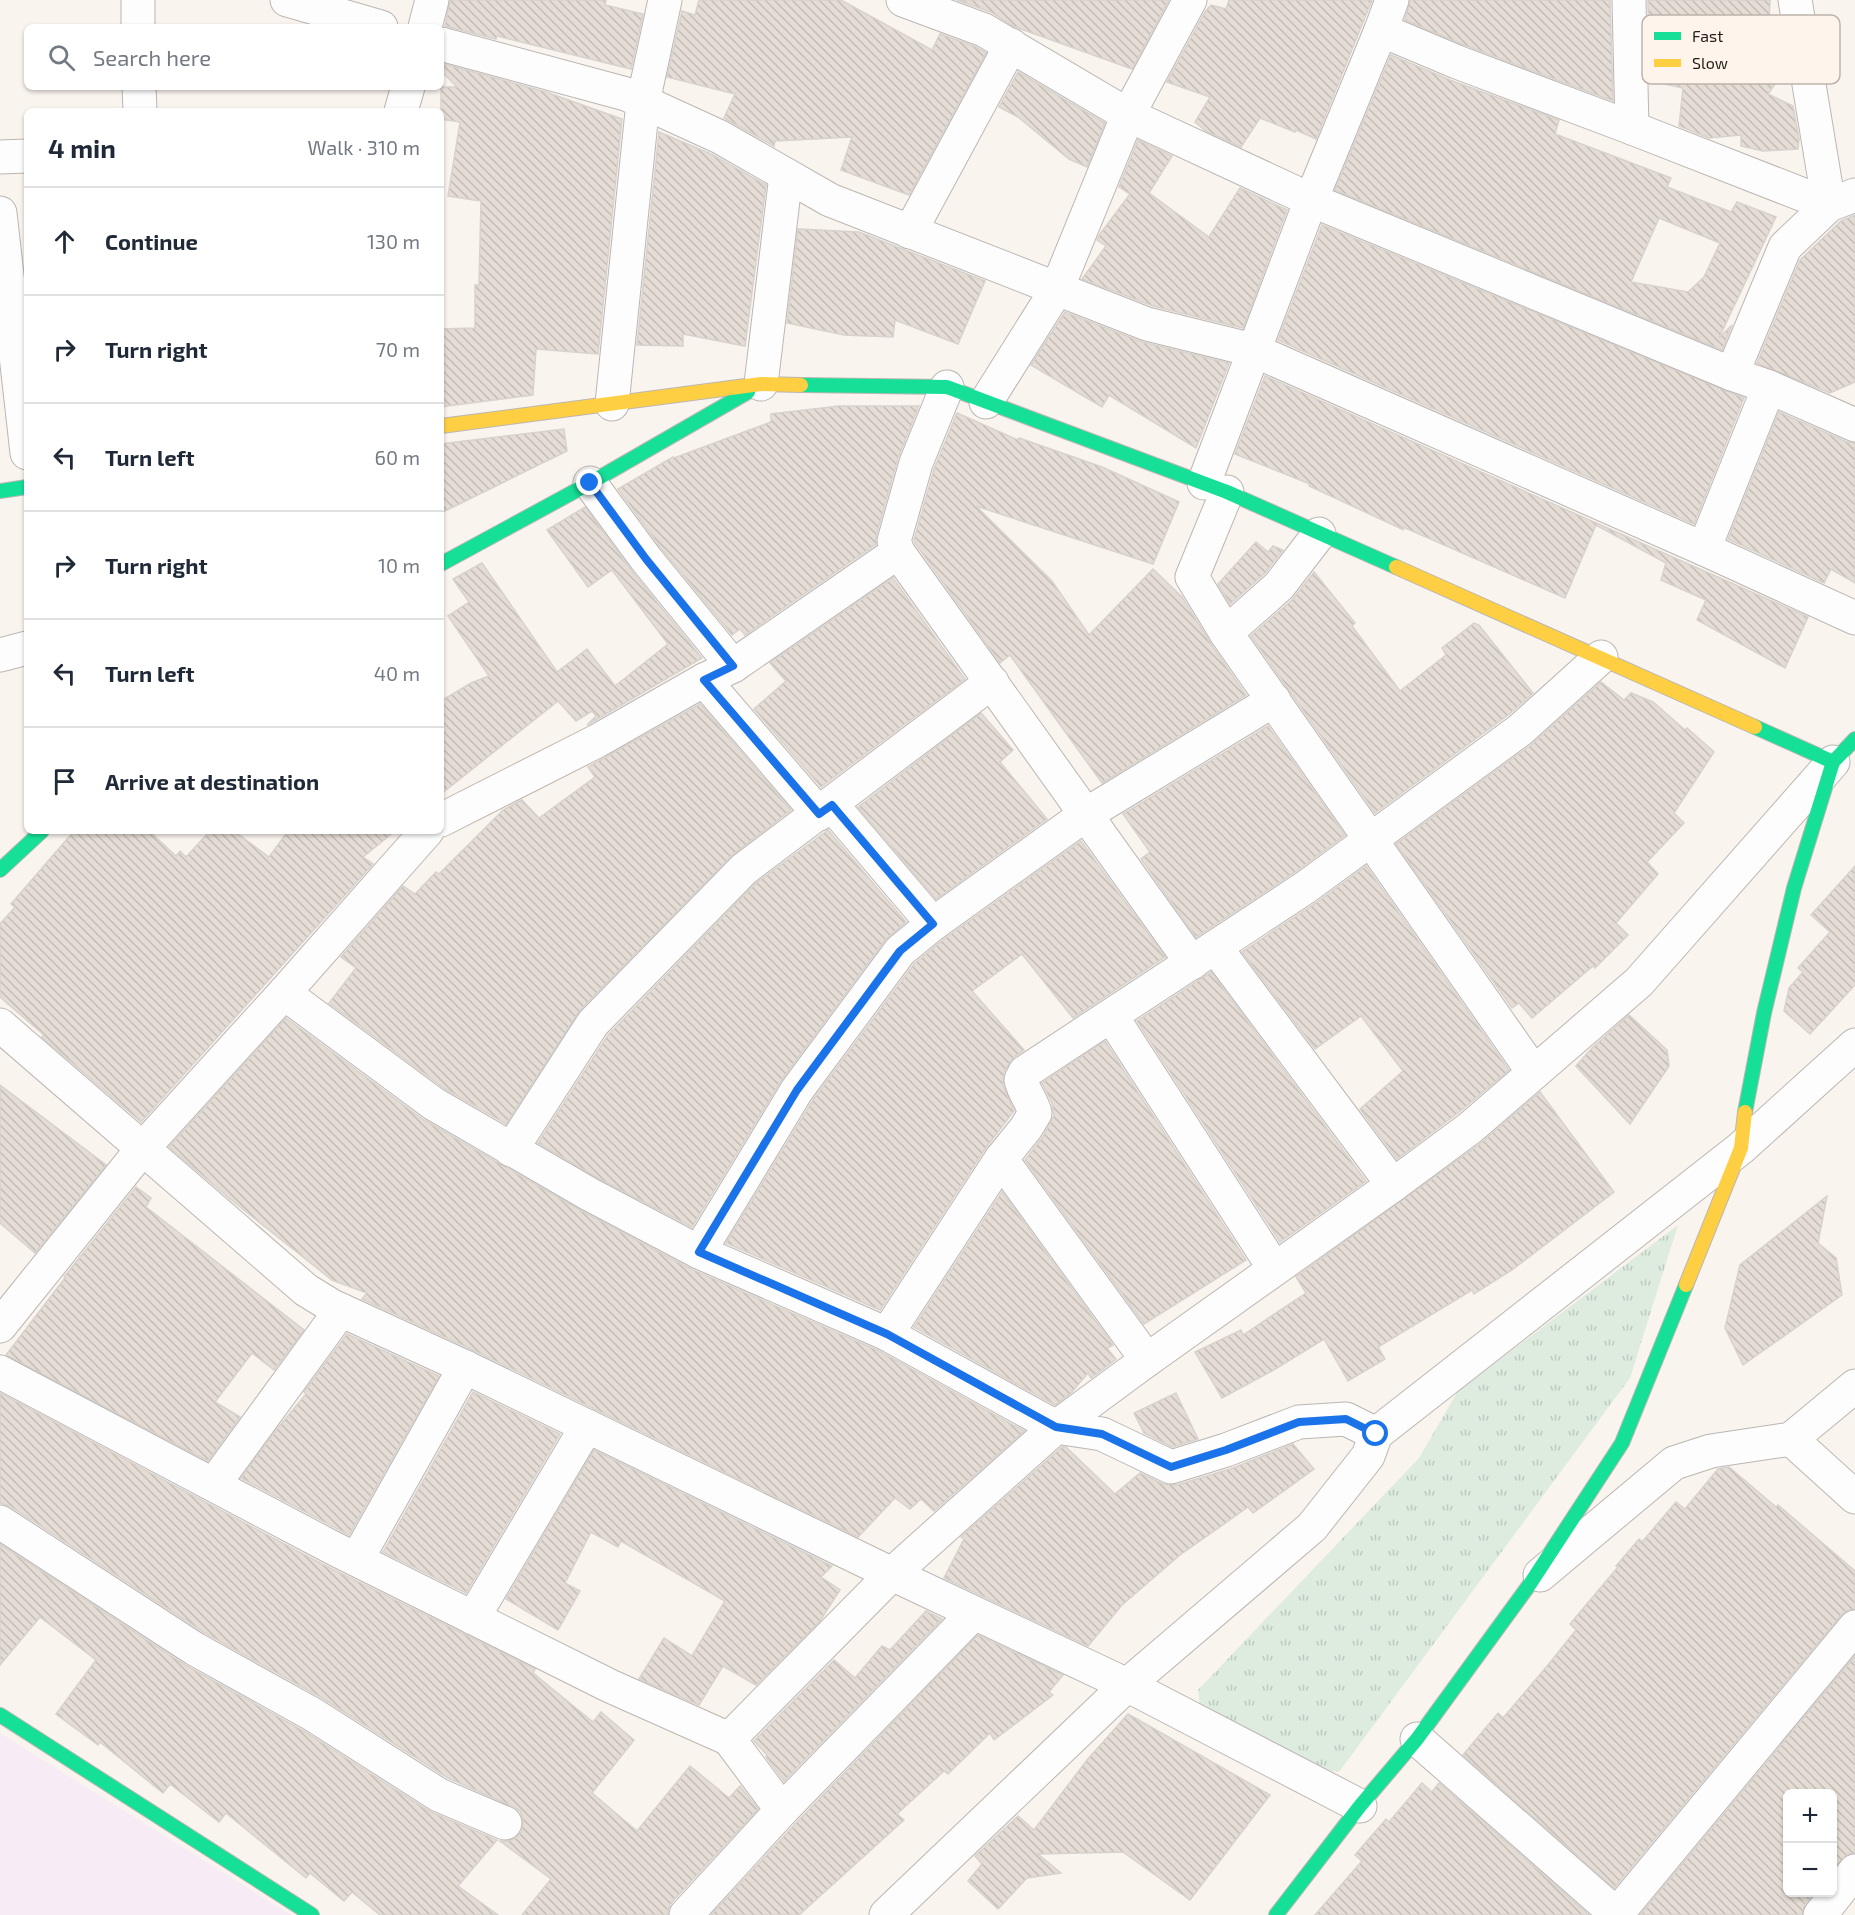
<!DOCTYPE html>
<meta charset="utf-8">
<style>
:root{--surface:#fff;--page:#f6f6f7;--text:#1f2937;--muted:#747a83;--line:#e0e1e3}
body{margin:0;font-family:"Exo 2",sans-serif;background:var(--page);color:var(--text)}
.controls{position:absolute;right:18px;bottom:18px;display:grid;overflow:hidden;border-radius:9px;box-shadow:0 2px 4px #0004}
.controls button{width:54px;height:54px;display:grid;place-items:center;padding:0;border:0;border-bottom:2px solid var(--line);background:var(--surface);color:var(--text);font:30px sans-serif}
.stop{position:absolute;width:18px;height:18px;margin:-14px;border:4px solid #1a73e8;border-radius:50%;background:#fff}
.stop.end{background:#1a73e8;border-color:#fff;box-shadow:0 2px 6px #0008}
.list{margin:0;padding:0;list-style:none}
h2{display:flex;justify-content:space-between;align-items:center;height:78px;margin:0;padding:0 24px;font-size:26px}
h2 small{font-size:20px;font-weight:400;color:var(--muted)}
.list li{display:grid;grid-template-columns:39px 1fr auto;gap:18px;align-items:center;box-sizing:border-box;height:108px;padding:0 24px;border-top:2px solid var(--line)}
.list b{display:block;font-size:22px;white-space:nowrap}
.list em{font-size:20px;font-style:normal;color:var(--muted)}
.icon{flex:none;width:33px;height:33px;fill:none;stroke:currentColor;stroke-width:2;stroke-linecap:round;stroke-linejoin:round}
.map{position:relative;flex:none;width:1855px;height:1915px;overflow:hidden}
.search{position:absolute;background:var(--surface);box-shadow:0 2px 4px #0004;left:24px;top:24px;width:420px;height:66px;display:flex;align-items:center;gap:15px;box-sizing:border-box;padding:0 21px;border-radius:9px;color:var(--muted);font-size:22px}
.panel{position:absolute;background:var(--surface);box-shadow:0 2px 4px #0004;left:24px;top:108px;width:420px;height:726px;border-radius:9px}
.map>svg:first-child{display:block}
.industrial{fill:#f7ecf5}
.park{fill:url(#park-tufts)}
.building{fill:url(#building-back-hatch);stroke:#d7d2ce;stroke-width:1.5;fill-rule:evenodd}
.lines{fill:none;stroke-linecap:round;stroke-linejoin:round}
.street-casing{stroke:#bbb6b2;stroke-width:35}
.fast-casing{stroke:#bbb6b2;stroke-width:16}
.slow-casing{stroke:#bbb6b2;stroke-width:16}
.street{stroke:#fefdfd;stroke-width:33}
.fast{stroke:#16e098;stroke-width:14}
.slow{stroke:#ffcf43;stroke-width:14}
.route{stroke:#1a73e8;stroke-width:8}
.key{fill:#fef4eb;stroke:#bcb4ac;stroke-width:1.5}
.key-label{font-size:16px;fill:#221d1a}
</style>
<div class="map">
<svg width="1855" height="1915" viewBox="0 0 1855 1915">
<defs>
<pattern id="park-tufts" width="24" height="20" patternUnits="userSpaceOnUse" patternTransform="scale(1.5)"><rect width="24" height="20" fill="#ddecdf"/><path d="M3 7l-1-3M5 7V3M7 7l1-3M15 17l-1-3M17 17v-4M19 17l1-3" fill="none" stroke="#bdcabf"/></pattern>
<pattern id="building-back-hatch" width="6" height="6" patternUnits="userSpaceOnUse" patternTransform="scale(1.5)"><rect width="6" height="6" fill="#e5ddd5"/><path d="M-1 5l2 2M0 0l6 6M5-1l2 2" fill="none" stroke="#c4bdb6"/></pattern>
</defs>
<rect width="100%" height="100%" fill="#faf4ef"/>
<path class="industrial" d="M0 1733 291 1915H0Z"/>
<path class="park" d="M1678 1225 1630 1378 1339 1772 1314 1769 1200 1706 1198 1690 1419 1458 1458 1391Z"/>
<g class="building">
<path d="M450 0H606L605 5 643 14 631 69 497 36 496 39 445 26Z"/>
<path d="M699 0H841L932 50 940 34 976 47 986 53 909 195 841 170 852 137 775 141 774 146 724 118 735 94 667 77 682 11 695 15Z"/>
<path d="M957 0H1169L1132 69 1013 26 991 12Z"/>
<path d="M1229 0H1372L1316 139 1296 130 1295 132 1260 118 1241 147 1206 131 1195 122 1210 97 1167 82 1205 12 1211 5 1226 9Z"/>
<path d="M1410 0H1610L1613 101 1464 45 1405 20Z"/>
<path d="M1648 0H1770L1769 23 1780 24 1787 67 1768 94 1793 106 1799 139 1798 149 1763 151 1741 146V135L1709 138 1679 126 1683 88 1650 81Z"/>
<path d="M1391 55 1450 80 1559 120 1555 134 1671 178 1667 187 1731 212 1737 202 1776 217 1719 338 1732 325 1722 350 1335 190ZM1659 218 1720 243 1704 277 1688 292 1631 282Z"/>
<path d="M441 63 546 92 622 119 598 354 536 349 533 395 441 407V329L475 328V285H479L481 201 448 196 460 122 441 119V87H457L441 71Z"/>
<path d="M1018 72 1105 123 1087 167 1069 159 1018 117 999 107Z"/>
<path d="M659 132 711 154 766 185 745 346 683 334V346L637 345Z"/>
<path d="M1138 140 1172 156 1149 193 1209 237 1240 188 1287 210 1243 328 1153 306 1082 279 1106 246 1097 240 1100 234 1130 194 1119 187Z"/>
<path d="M1855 215V382L1830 393 1757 363 1800 260 1841 221Z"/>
<path d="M1322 225 1744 398 1694 524 1278 340Z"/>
<path d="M798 229 859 232 985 281 958 344 895 320 893 337 844 335 787 323Z"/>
<path d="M1065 312 1142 342 1229 363 1196 448 1109 395 1102 407 1031 365Z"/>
<path d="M1265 376 1808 617 1785 668 1697 620 1706 600 1661 580 1666 563 1596 525 1565 598 1401 526 1404 530 1309 486 1310 484 1235 454Z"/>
<path d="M839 406H919L898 458 876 536V544L745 635 740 629 732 635 661 548 618 489 673 457 674 458 771 422V414Z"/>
<path d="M1779 412 1847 442 1855 443V583L1831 569 1824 583 1728 539Z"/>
<path d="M957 413 1018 440 1019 438 1102 467 1179 502 1153 564 976 506 1052 581 1089 635 1153 569 1182 597 1211 644 1246 695 1102 783 1010 655 1000 663 915 543 914 540 934 469Z"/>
<path d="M564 429 567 451 441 513V444Z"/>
<path d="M585 507 631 570 702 658 587 725 596 716 592 711 576 721 558 701 441 794V701L471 683 489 676 448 616 469 602 453 579 482 563 557 672 587 649 615 686 668 644 612 570 588 587 547 530Z"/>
<path d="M1256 542 1268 552 1273 546 1283 550 1265 573 1230 604 1218 584Z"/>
<path d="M1314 572 1355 623 1352 626 1400 691 1446 655 1442 648 1474 623 1479 625 1533 693 1508 715 1375 813 1251 636 1292 600Z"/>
<path d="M893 578 965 679 821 787 754 709 786 681 770 663Z"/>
<path d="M1601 682 1624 700 1631 693 1653 702 1685 730 1687 728 1714 752 1674 813 1684 823 1647 862 1658 874 1616 923 1628 935 1595 968 1593 966 1532 1018 1519 1003 1512 1008 1396 844 1531 745Z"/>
<path d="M700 704 791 810 731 856 580 1010 506 1124 444 1088 329 1003 356 968 341 957 403 886 415 894 436 872 439 874 503 810 522 800 539 818 595 777 588 767Z"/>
<path d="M981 713 1013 750 1000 762 1047 819 936 899 858 807Z"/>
<path d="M1268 726 1345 835 1295 872 1196 937 1141 859 1150 852 1123 814Z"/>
<path d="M828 830 906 922 885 940 782 1079 692 1227 598 1178 538 1143 608 1035 756 883Z"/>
<path d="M74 831H149L176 856 180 851 186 857 210 831H234L269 857 288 831H395L363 857 373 864 141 1122 42 1037 44 1035 0 997V924L15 907 11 904Z"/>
<path d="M1081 841 1165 957 1073 1018 1022 954 972 991 1024 1050 1014 1057 1004 1072 1003 1085 1014 1111 985 1149 880 1310 726 1243 813 1100 914 964 944 939Z"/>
<path d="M1366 866 1509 1070 1458 1113 1397 1159 1360 1109 1403 1071 1361 1016 1315 1049 1242 952 1316 903Z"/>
<path d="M1855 866V985L1810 1034 1784 1011 1789 988 1803 972 1798 968 1830 932 1811 915Z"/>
<path d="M1211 972 1366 1181 1280 1242 1137 1021Z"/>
<path d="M1629 1015 1667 1050 1669 1066 1630 1124 1576 1066 1592 1048Z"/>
<path d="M286 1018 424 1120 580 1210 691 1269 879 1351 1024 1431 934 1511 921 1499 910 1509 895 1498 858 1537 473 1350 362 1299 367 1293 332 1280 230 1199 169 1147Z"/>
<path d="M1105 1041 1246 1260 1144 1324 1025 1160 1042 1138 1054 1116 1052 1103 1042 1083Z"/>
<path d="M0 1085 106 1165 35 1253 0 1223Z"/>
<path d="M1540 1092 1614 1192 1512 1270 1474 1294 1472 1290 1378 1347 1385 1359 1348 1381 1324 1339 1272 1371 1222 1398 1195 1352 1241 1330 1243 1335 1306 1293 1296 1277 1481 1143Z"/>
<path d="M136 1187 151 1198 146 1207 304 1330 274 1370 252 1353 215 1402 240 1417 208 1461 6 1355 65 1278 64 1277Z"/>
<path d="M1002 1192 1113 1345 1107 1348 1116 1359 1091 1378 1088 1373 1071 1393 1055 1405 914 1327Z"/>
<path d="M1827 1196 1818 1243 1836 1258 1842 1295 1743 1365 1725 1328 1740 1265Z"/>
<path d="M347 1334 439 1376 349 1535 241 1478 277 1429 306 1394 304 1392Z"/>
<path d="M473 1392 560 1434 466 1593 383 1552Z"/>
<path d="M0 1393 324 1565 535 1669 533 1673 593 1722 601 1712 634 1740 592 1793 637 1831 690 1766 729 1798 740 1786 758 1809 672 1902 668 1910V1915H522L551 1879 500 1841H508L516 1838 522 1831 523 1820 520 1811 512 1806 448 1778 322 1698 205 1633 10 1506 0 1503Z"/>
<path d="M1176 1393 1198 1439 1172 1447 1144 1433 1134 1413Z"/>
<path d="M1293 1444 1314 1469 1253 1513 1248 1507 1180 1555 1122 1605 1088 1646 944 1578 964 1539 961 1537 1062 1447H1066L1115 1494 1140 1473 1163 1484 1177 1485 1233 1468Z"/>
<path d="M594 1450 832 1566 821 1577 840 1590 820 1621 756 1685 723 1666 699 1705 639 1679 664 1638 692 1656 725 1601 621 1541 618 1547 591 1532 565 1583 580 1591 558 1630 506 1599Z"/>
<path d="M1729 1467 1776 1507 1778 1505 1855 1571V1609L1848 1610 1841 1615 1614 1888 1463 1755 1498 1713 1503 1718 1548 1665 1576 1630 1570 1624 1618 1567 1616 1566 1639 1539 1642 1542 1676 1502 1685 1509 1718 1469Z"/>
<path d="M0 1544 185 1665 302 1730 429 1811 497 1840 458 1886 498 1915H380L352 1892 344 1901 310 1873 306 1878 226 1813 219 1822 170 1784 163 1793 100 1742 98 1745 56 1714 96 1660 40 1617 0 1665Z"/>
<path d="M926 1611 942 1619 784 1781 766 1757 767 1755 754 1741 834 1660 855 1678 882 1646 890 1650Z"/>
<path d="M978 1635 1063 1675 1049 1692 1053 1695 994 1740 990 1733 948 1774 944 1771 897 1814 904 1820 799 1915H711L796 1823Z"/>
<path d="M1855 1656V1853L1848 1854 1833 1869V1794H1788V1893H1814L1805 1904 1802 1915H1640Z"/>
<path d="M1128 1714 1270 1795 1190 1900 1123 1852 1038 1854 1061 1873 1027 1878 998 1909 968 1881 982 1864 975 1856 1018 1816 1034 1830 1087 1760Z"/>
<path d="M1422 1783 1432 1792 1439 1783 1589 1915H1315L1362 1861 1355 1855 1386 1819 1389 1822Z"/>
</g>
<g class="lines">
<g class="street-casing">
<g id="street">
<path d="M138 0V27"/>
<path d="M287 0 381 27"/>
<path d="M903 0 984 30 1128 115 1311 200 1732 374 1769 387 1855 425"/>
<path d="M1629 0 1632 128"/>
<path d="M1795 0 1829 205"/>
<path d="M425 27 432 0"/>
<path d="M1381 30 1457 62 1632 128 1829 205"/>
<path d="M441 44 626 94 720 137 830 200 1147 324 1253 350 1704 549 1855 618"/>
<path d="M139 87 140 111"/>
<path d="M401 111 408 87"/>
<path d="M0 157 27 156"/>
<path d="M0 213 27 453"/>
<path d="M910 232 1011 45"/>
<path d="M1732 374 1785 247 1829 205 1855 195"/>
<path d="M761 384 786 175"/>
<path d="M947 387 916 463 894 541 898 552 1192 963"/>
<path d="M986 402 1057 289 1128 115 1190 0"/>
<path d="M612 404 643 102 665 0"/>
<path d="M590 483 646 559 733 666"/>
<path d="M1204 483 1311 200 1381 30 1392 0"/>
<path d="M1227 492 1192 577 1226 633 1534 1073"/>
<path d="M1704 549 1769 387"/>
<path d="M1226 633 1279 586 1319 534"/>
<path d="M0 655 27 648"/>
<path d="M704 680 819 814"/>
<path d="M832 805 933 924"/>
<path d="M441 820 597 741 704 680 733 666 898 552"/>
<path d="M1216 948 1393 1185"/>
<path d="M284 993 434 1104 589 1194 699 1252 887 1334 1056 1427 1102 1434 1171 1467 1226 1450 1299 1422 1346 1419 1376 1434"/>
<path d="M1112 1017 1274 1268"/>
<path d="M0 1025 306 1290 332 1306 465 1367 892 1574 1127 1685 1360 1806"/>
<path d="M511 1150 593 1023 744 869 992 682"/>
<path d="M1001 1159 1147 1360"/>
<path d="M699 1252 797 1090 900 951 933 924 1085 815 1274 700"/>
<path d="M0 1326 143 1148 284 993 427 831"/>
<path d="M887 1334 1001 1159 1026 1128 1035 1113C1032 1101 1024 1093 1021 1080L1025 1072 1306 887 1520 730 1601 657"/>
<path d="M0 1372 333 1548 610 1686 729 1739 782 1810"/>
<path d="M1791 1439 1855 1497"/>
<path d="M214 1484 341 1310"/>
<path d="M0 1522 195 1649 312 1714 439 1795 505 1823"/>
<path d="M357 1559 465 1367"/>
<path d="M1540 1575 1674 1463 1711 1451 1791 1439 1855 1386"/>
<path d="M473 1618 587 1426"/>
<path d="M729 1739 892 1574 1056 1427 1147 1360 1393 1185 1470 1128 1639 982 1833 762"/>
<path d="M1417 1739 1616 1914"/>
<path d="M686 1915 782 1810 974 1613"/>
<path d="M886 1915 1127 1685 1312 1527 1368 1456 1376 1434 1741 1148 1855 1045"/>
<path d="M1616 1915 1855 1627"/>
<path d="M1820 1915 1855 1871"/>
</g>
</g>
<g class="fast-casing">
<g id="fast">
<path d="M801 385 947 387 1227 492 1396 567"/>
<path d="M0 491 27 487"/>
<path d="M441 564 590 483 748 392"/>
<path d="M1755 727 1833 762"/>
<path d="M0 870 42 831"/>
<path d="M1745 1112 1764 1013 1794 888 1833 762 1855 739"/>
<path d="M0 1715 312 1915"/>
<path d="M1276 1915 1360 1806 1417 1739 1530 1584 1622 1443 1686 1285"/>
</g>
</g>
<g class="slow-casing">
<g id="slow">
<path d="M441 426 761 384 801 385"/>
<path d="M1396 567 1755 727"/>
<path d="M1686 1285 1741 1148 1745 1112"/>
</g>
</g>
<use href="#street" class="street"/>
<use href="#fast" class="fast"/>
<use href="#slow" class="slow"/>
</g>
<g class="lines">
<path class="route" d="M590 483 646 559 733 666 704 680 819 814 832 805 933 924 900 951 797 1090 699 1252 887 1334 1056 1427 1102 1434 1171 1467 1226 1450 1299 1422 1346 1419 1376 1434"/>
</g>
<rect x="1642" y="15" width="198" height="69" rx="9" class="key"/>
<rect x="1654" y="32" width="27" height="8" fill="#16e098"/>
<rect x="1654" y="59" width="27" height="8" fill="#ffcf43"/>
<g class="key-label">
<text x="1692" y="42">Fast</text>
<text x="1692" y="69">Slow</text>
</g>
</svg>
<div class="controls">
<button>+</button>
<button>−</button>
</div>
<div class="stop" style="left:1376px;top:1434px"></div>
<div class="stop end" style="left:590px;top:483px"></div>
<div class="search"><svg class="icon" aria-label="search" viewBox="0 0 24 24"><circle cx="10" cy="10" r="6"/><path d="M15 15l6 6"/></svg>Search here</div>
<section class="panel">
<h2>4 min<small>Walk · 310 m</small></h2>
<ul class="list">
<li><svg class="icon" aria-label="ahead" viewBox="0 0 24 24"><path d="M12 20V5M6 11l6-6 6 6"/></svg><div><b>Continue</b></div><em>130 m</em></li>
<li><svg class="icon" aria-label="right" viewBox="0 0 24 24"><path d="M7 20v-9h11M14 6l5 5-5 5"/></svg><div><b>Turn right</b></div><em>70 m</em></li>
<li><svg class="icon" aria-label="left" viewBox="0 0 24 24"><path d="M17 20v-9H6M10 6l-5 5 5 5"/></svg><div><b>Turn left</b></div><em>60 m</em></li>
<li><svg class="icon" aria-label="right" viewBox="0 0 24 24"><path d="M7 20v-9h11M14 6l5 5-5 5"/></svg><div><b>Turn right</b></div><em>10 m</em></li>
<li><svg class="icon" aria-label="left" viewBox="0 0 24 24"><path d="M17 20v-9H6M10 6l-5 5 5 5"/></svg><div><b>Turn left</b></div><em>40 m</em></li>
<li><svg class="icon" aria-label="arrive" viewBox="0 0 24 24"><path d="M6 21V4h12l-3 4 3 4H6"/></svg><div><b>Arrive at destination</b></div></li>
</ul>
</section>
</div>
